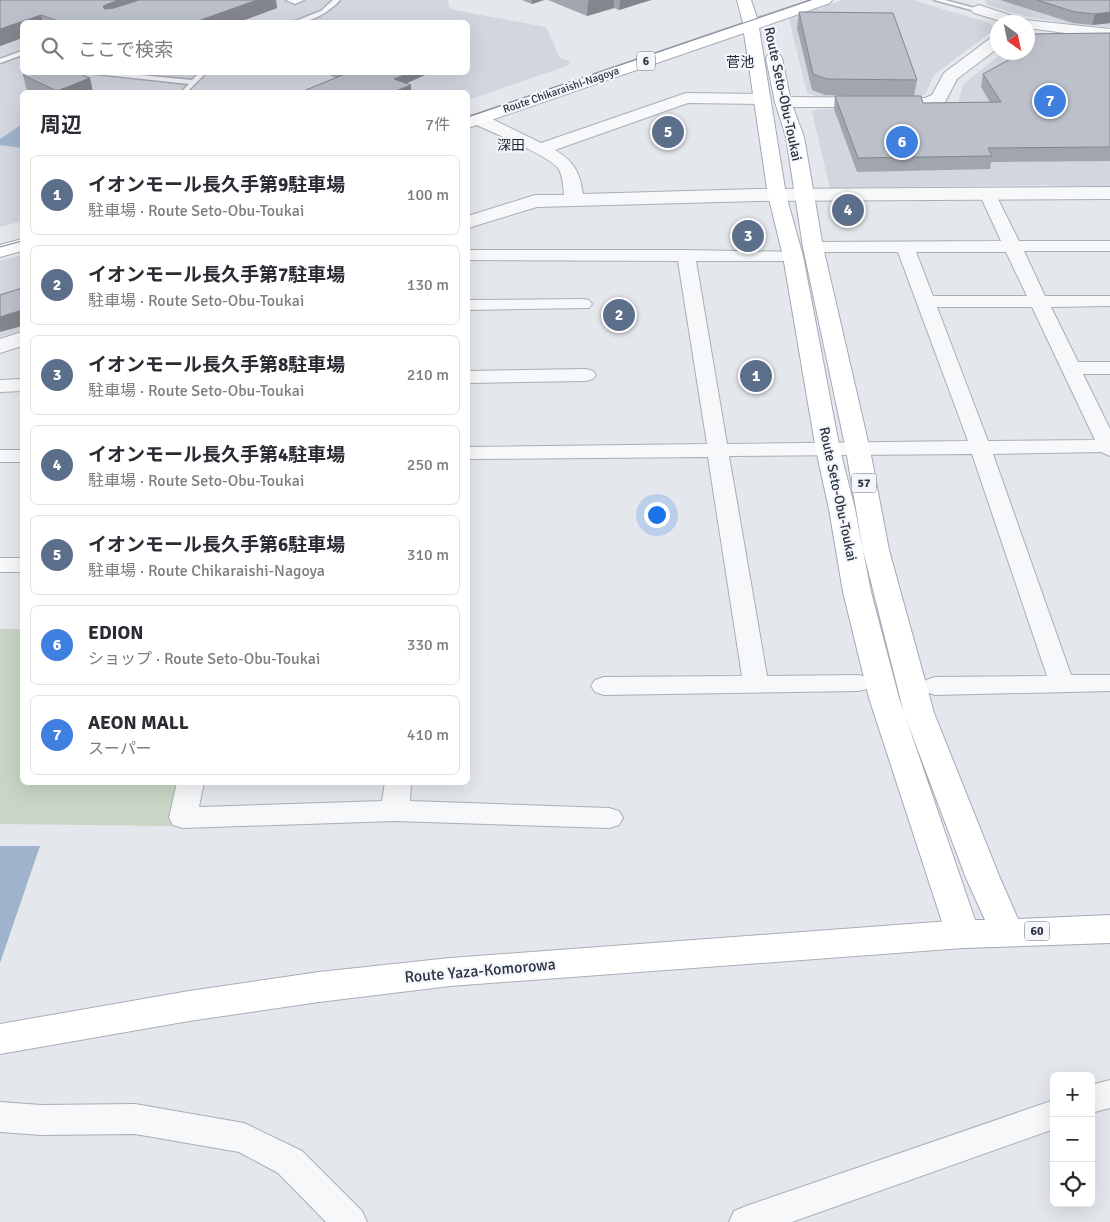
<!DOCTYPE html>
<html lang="ja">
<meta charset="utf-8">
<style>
:root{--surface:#fff;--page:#f2f2f3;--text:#2b2b33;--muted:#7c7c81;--line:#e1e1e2;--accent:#7c3aed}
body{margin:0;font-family:Signika,"Noto Sans JP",sans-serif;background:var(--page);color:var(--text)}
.controls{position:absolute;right:15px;bottom:15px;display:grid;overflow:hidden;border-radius:8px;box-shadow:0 5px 20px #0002}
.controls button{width:45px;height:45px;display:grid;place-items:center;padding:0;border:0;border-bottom:1px solid var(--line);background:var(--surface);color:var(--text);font:25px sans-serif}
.compass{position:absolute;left:990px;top:15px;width:45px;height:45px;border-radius:50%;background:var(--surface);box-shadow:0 5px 20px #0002;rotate:147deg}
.you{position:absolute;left:656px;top:514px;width:18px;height:18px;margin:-12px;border:4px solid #fff;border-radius:50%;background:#1a73e8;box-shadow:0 0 0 8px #1a73e833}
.badge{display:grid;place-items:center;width:32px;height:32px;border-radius:50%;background:var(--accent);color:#fff;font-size:16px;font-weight:700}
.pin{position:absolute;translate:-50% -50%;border:2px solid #fff;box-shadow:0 1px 5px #0006}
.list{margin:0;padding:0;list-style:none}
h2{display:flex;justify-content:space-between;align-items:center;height:65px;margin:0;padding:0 20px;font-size:21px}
h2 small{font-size:16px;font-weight:400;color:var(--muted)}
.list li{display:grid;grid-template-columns:32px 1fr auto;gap:15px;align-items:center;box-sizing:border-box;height:80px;margin:0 10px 10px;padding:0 10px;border:1px solid var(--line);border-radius:8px}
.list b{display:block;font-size:19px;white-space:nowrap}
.list p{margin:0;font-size:16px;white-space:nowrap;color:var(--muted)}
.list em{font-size:16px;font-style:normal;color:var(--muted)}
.icon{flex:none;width:28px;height:28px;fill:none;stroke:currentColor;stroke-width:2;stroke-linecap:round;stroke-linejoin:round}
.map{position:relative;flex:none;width:1110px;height:1222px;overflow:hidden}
.search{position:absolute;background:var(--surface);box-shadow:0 5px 20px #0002;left:20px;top:20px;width:450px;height:55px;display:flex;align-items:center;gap:12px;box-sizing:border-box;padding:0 18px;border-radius:8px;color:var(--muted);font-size:19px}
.panel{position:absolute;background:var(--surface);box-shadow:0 5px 20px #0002;left:20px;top:90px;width:450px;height:695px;border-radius:8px}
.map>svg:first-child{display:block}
.built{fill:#d2d6de;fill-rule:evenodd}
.green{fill:#c9d6c5}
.water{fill:#9fb4cc}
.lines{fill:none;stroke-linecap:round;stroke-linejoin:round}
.service-casing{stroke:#a9aeb7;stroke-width:3}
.minor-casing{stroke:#a9aeb7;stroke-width:2}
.tertiary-casing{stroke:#a9aeb7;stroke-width:2}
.secondary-casing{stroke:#a9aeb7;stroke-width:2}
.primary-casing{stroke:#a3abb8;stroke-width:2}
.service{fill:#f7f8fa;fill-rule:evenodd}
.minor{fill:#f7f8fa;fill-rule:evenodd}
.tertiary{fill:#f7f8fa;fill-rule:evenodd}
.secondary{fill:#fff;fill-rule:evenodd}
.primary{fill:#fff;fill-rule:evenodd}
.tram{stroke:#7d8696;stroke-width:1}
.wall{fill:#a1a5ae}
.shaded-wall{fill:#83868d}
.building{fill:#bbc0ca;stroke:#83868d}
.labels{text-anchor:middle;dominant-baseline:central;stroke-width:4.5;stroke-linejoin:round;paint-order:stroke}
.far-street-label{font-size:11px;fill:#2b3445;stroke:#f4f6f9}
.shield{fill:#f4f6f9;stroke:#676e7b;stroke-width:1}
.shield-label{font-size:12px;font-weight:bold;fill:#2b3445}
.far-quarter-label{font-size:14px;fill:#1d2536;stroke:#f4f6f9}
.street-label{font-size:14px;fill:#2b3445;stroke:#f4f6f9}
.near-street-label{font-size:16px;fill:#2b3445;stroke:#f4f6f9}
</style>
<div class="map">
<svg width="1110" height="1222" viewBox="0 0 1110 1222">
<rect width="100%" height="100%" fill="#e4e7ec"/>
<g class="built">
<path d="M0 0H448L449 7 454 10 546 27 560 58 569 61V65L468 100V92H22V221L0 227ZM22 22H468V72H22Z"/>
<path d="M843 0H913L989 23 995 29 935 74 925 94 920 97 815 96 807 93 789 19Z"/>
<path d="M985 0H1110V27L1071 24 1030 17 987 5Z"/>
<path d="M1038 33 1110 41V187L1044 185 830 188 812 112 818 109 956 110 963 85 1002 53 1028 52V35Z"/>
<path d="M22 255V331L0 337V261Z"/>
</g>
<path class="green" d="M0 629H22V782L182 783 172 826 0 824Z"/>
<g class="water">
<path d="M22 124V148L0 145V139Z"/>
<path d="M0 846H40L0 963Z"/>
</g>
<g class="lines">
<g class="service-casing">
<g id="service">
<path d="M286 0H304L295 4Z"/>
<path d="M333 0H340C329 12 310 24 293 22L321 11Z"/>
<path d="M934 0H945L982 10 979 12Z"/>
<path d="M22 51V55L0 63V59Z"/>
<path d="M78 72H109L192 80 200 72H207L187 92H181L189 84Z"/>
</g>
</g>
<g class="minor-casing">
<g id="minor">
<path d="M987 188 993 190 995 193 1019 241H1110V251H1024L1045 296H1110V306L1051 307 1078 362H1110V374H1083L1110 429V456L1101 452 993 454 1071 675H1110V691L935 695 926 692 922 686 926 680 935 677 1047 676 972 454 729 456 767 676 858 675 867 677 871 683 867 689 858 691 604 695 595 692 591 686 595 680 604 677 742 676 708 457 468 459V447L707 444 678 261 468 260V250H686L799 252 802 256 799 260 793 261H696L727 444 968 441 898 252H813L807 251 804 247 807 243 813 242 1001 241 979 193 981 190ZM916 252H1006L1027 296H933ZM937 307H1032L1095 440 988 441Z"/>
<path d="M583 299 589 300 592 304 589 308 468 310V300Z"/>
<path d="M586 369 593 371 596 375 593 379 586 381 468 383V371Z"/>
<path d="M22 379V391L0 392V380Z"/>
<rect x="0" y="450" width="22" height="12"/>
<rect x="0" y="558" width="22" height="14"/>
<path d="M177 782H204L199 807 382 801 385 782H411L410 801 609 808 619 811 623 818 619 825 609 828 395 821 183 828 173 825 169 818Z"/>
<path d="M1110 1080V1108L1091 1113V1085Z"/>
<path d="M1054 1100V1129L792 1222H729L734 1211 746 1206Z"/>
<path d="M0 1102 41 1105 135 1104 244 1123 302 1151 362 1211 367 1222H326L278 1173 239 1152 135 1134 41 1135 0 1132Z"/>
</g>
</g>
<g class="tertiary-casing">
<g id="tertiary">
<path d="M979 5 1025 20 1110 29V39L1028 28V22H1004L974 13 971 10 974 7Z"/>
<path d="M998 35V48L957 79 945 102 933 107H783L777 106 775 102 777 98 783 97 925 98 932 95 944 73 992 37Z"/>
<path d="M686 93 763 94 769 95 771 99 769 103 763 104 688 103 555 150C574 161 580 173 583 194L757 189 1110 187V199L757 201 537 207 468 228V216L535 195H564C563 186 563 175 558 168 546 154 491 132 472 123L469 119 472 115 478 114 484 115 541 143Z"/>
<path d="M22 332V346L0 353V339Z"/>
</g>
</g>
<g class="secondary-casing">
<path id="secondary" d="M963 920 975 924 980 934 975 944 963 948 450 986 319 1002 189 1021 0 1054V1024L189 991 319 972 450 958Z"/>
</g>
<g class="primary-casing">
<g id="primary">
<path d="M737 0H751L757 18 811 0H832L830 3 759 28 786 195 803 256 840 450 855 509 871 592 899 698 975 920H985L966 878 904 713 863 550 846 450 803 247 786 137 775 102 766 58 768 55H780L782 58 791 102 804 137 823 247 870 450 889 550 934 713 1000 878 1018 919 1110 915V943L963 948 951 944 946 934 869 698 843 592 829 509 816 450 783 256 768 195 744 33 468 128V117L743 23Z"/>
<path d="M22 239V251L0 257V245Z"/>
</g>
</g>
<use href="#service" class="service"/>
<use href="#minor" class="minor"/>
<use href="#tertiary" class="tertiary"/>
<use href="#secondary" class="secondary"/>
<use href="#primary" class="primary"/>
<g class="tram">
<path d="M468 117 811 0"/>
<path d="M0 247 22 241"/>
</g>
</g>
<g class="wall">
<path d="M0 0H276L277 8 239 22H22V38L0 46Z"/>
<path d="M522 0H544L532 4Z"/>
<path d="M548 0H651L619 10 614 8 587 16Z"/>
<path d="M1000 0H1110V23L1092 25 1073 23Z"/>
<path d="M799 12 917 80 914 96 923 103 990 102 981 87 983 74 1018 55 1017 52H1028L1110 33V161L991 162 990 169 857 172 834 109 835 96H855L825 95 812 90 797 28Z"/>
<path d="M331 72H432L406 83 337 78 331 76Z"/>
<path d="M23 75 93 92H29L27 91Z"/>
</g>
<g class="shaded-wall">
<path d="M119 0H149L107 20 103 7 105 5Z"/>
<path d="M257 0H276L277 8 239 22H195Z"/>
<path d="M532 0H544L532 4Z"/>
<path d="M590 0H614V8L587 16 588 1Z"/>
<path d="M620 0H651L619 10Z"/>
<path d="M1110 12V23L1092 25 1095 14Z"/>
<path d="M41 15 43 22H22V38L0 46V29Z"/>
<path d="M394 72H432L405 84 411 85V92H393Z"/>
<path d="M90 78 93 92H57V91Z"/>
<path d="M22 310V326L0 332V317Z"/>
</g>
<g class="building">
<path d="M0 0H119L105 5 103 7 105 9 114 8 139 0H257L195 22H61L41 15 0 29Z"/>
<path d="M1037 0H1110V12L1095 14 1075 12Z"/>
<path d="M799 12 893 13 917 80 827 79 813 74Z"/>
<path d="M1110 33V147L988 148 992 156 858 158 835 96H921L923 103 1001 102 983 74 1023 52H1028V34Z"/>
<path d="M30 72H74L90 78 57 91 23 75Z"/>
<path d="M350 72H396L404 75 394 79 411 85 393 92H301Z"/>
<path d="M22 288V310L0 317V295Z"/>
</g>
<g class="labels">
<g class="far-street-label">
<text transform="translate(561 90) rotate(-19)">Route Chikaraishi-Nagoya</text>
</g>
<g class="shield">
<rect x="637" y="51.5" width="18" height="19" rx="4"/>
<rect x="851.5" y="473.5" width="25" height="19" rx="4"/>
<rect x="1024.5" y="921.5" width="25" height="19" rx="4"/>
</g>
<g class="shield-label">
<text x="646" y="61">6</text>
<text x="864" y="483">57</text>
<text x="1037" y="931">60</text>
</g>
<g class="far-quarter-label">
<text x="740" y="62">菅池</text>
<text x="511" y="145">深田</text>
</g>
<g class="street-label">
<text transform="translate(783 94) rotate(78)">Route Seto-Obu-Toukai</text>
<text transform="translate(838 494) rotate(78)">Route Seto-Obu-Toukai</text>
</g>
<g class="near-street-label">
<text transform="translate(480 971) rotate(-5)">Route Yaza-Komorowa</text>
</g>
</g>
</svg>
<div class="controls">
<button>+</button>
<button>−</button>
<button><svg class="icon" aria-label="locate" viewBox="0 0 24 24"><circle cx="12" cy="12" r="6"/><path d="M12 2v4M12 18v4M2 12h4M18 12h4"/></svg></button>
</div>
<svg class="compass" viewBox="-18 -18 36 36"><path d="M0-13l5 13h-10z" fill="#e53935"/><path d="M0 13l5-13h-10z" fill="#7c7c81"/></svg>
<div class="you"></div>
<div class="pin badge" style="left:756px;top:376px;background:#5c6f8a">1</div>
<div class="pin badge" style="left:619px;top:315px;background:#5c6f8a">2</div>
<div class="pin badge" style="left:748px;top:236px;background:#5c6f8a">3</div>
<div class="pin badge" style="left:848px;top:210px;background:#5c6f8a">4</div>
<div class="pin badge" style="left:668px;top:132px;background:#5c6f8a">5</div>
<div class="pin badge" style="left:902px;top:142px;background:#3f7fe0">6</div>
<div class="pin badge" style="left:1050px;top:101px;background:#3f7fe0">7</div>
<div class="search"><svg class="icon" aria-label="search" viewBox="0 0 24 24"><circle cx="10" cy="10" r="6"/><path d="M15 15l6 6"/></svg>ここで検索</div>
<section class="panel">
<h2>周辺<small>7件</small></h2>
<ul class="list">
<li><span class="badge" style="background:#5c6f8a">1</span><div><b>イオンモール長久手第9駐車場</b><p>駐車場 · Route Seto-Obu-Toukai</p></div><em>100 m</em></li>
<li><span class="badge" style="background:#5c6f8a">2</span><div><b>イオンモール長久手第7駐車場</b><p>駐車場 · Route Seto-Obu-Toukai</p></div><em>130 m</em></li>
<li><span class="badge" style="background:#5c6f8a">3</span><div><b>イオンモール長久手第8駐車場</b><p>駐車場 · Route Seto-Obu-Toukai</p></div><em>210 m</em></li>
<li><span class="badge" style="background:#5c6f8a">4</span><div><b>イオンモール長久手第4駐車場</b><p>駐車場 · Route Seto-Obu-Toukai</p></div><em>250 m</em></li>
<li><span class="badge" style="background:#5c6f8a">5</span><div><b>イオンモール長久手第6駐車場</b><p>駐車場 · Route Chikaraishi-Nagoya</p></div><em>310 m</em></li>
<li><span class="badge" style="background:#3f7fe0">6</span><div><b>EDION</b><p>ショップ · Route Seto-Obu-Toukai</p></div><em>330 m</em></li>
<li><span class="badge" style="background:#3f7fe0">7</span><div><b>AEON MALL</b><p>スーパー</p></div><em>410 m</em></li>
</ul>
</section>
</div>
